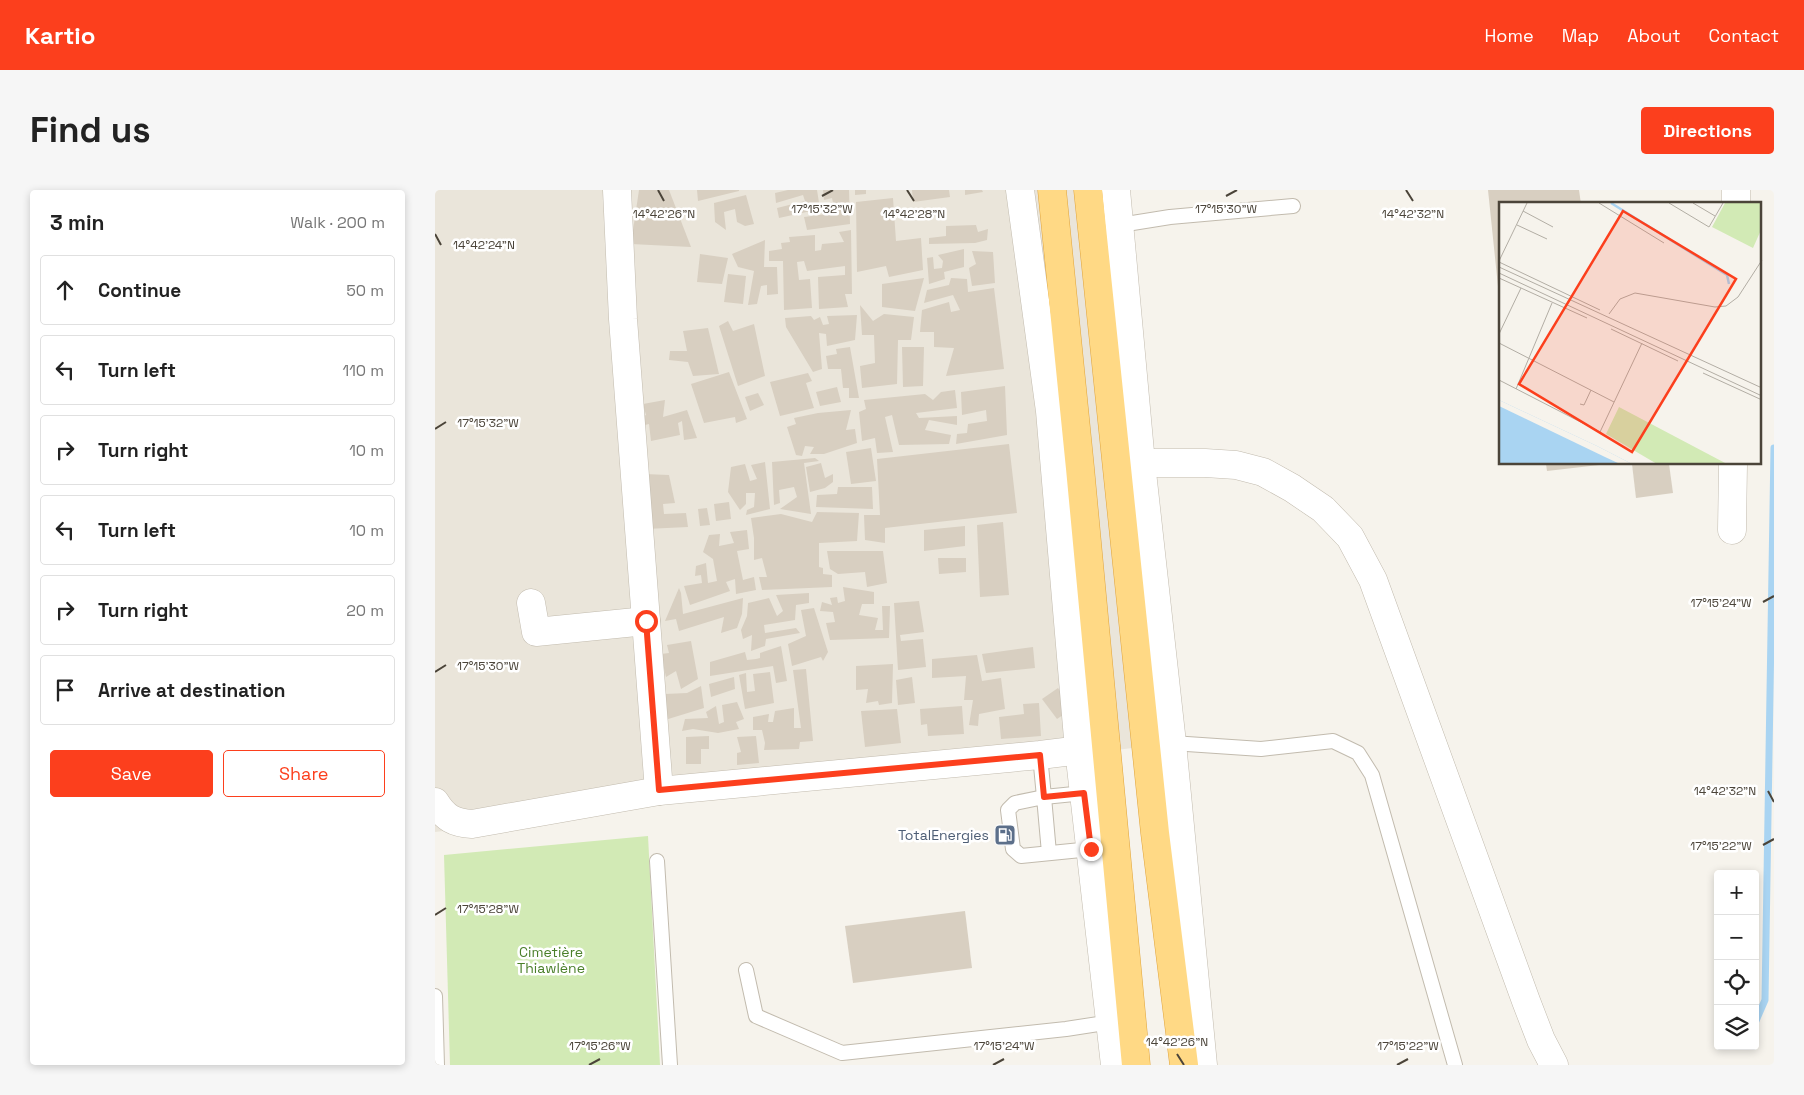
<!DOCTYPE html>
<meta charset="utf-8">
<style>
:root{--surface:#fff;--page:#f6f6f6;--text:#222;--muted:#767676;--line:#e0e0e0;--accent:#fc3f1d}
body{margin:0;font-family:"Space Grotesk",sans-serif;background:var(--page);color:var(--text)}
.controls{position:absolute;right:15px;bottom:15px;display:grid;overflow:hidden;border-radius:5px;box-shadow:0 2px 8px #0003}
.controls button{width:45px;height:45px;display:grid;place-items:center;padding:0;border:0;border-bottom:1px solid var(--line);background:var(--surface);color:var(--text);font:25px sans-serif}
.stop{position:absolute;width:15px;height:15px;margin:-11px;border:4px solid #fc3f1d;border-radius:50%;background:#fff}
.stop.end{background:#fc3f1d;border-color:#fff;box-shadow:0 1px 5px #0008}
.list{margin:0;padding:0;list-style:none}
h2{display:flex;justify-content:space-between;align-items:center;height:65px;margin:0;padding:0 20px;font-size:21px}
h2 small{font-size:16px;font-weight:400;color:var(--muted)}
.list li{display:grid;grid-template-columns:32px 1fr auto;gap:15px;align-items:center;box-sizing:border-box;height:70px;margin:0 10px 10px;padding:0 10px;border:1px solid var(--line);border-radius:5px}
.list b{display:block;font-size:19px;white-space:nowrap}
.list em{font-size:16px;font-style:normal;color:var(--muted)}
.actions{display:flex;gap:10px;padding:15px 20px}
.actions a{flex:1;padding:11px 0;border:1px solid var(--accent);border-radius:5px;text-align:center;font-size:18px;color:var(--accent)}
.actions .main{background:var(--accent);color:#fff}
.icon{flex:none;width:28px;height:28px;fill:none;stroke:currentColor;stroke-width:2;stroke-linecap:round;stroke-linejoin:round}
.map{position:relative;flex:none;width:1339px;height:875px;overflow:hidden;border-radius:5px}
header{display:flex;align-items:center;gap:30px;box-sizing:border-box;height:70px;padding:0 25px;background:var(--accent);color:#fff}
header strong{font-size:24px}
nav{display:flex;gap:28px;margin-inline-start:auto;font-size:18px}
.intro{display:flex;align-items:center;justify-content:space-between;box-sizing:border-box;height:120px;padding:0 30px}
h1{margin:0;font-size:35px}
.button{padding:12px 22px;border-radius:5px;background:var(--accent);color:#fff;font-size:18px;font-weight:700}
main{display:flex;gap:30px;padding:0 30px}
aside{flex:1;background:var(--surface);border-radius:5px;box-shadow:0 2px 8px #0003}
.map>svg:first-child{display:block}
.residential{fill:#eae5da}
.green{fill:#d2eab5}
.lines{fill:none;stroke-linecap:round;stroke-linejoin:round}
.stream{stroke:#a9d4f2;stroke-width:7}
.building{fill:#d8cfc1}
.service-casing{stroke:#c2bbae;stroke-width:16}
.minor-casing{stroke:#c2bbae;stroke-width:29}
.tertiary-casing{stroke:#c2bbae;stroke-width:29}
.trunk-casing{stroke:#e0a43c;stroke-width:29}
.service{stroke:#fff;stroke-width:14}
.minor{stroke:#fff;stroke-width:28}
.tertiary{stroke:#fff;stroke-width:28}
.trunk{stroke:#ffd985;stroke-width:28}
.route{stroke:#fc3f1d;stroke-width:6}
.ticks{fill:none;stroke:#4b4439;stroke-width:2}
.labels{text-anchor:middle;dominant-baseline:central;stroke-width:5;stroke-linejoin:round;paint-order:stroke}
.service-label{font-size:14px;fill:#4e5e75;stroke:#fff;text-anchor:end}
.park-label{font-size:14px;fill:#4a7f2a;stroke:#fff}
.inset-river{fill:none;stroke:#a9d4f2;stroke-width:2.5}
.inset-road{fill:none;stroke:#b2ada4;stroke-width:1}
.view{fill:#fc3f1d;fill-opacity:0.15;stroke:#fc3f1d;stroke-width:2.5}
.inset-edge{fill:none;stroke:#4b4439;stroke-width:2.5}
.ticks-label{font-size:12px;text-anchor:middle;fill:#4b4439;stroke:#fff;stroke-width:5;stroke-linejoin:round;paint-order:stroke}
</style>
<header>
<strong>Kartio</strong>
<nav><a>Home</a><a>Map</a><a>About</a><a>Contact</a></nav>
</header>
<div class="intro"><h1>Find us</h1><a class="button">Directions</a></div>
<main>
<aside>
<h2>3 min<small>Walk · 200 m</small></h2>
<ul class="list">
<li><svg class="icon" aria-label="ahead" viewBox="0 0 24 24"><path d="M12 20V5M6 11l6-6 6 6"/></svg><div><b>Continue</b></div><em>50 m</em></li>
<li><svg class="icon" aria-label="left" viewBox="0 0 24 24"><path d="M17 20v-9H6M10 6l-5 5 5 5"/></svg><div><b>Turn left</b></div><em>110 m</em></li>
<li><svg class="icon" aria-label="right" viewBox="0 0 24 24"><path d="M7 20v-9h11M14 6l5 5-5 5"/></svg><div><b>Turn right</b></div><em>10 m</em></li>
<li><svg class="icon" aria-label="left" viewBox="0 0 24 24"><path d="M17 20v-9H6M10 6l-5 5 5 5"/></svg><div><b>Turn left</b></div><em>10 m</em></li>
<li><svg class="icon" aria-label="right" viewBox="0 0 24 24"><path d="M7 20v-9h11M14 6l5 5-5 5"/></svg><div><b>Turn right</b></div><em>20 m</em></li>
<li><svg class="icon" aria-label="arrive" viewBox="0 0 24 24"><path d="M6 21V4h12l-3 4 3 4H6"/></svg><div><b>Arrive at destination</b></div></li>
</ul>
<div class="actions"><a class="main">Save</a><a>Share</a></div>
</aside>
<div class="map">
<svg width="1339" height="875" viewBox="0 0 1339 875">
<rect width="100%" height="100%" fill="#f6f3ec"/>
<path class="residential" d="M0 0H676L731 554 0 642Z"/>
<path class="green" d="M213 646 225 875H15L9 665Z"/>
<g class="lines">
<path class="stream" d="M1320 833 1330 810 1339 258"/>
</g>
<g class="building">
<path d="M204 0H234L256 57 196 54Z"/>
<path d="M262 0H304V1L263 11Z"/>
<path d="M353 0H382L385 19 344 28 342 18 370 11 368 5 341 13 340 3Z"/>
<path d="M388 0H414L415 34 372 40 369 27 400 23 397 8 389 10Z"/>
<path d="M420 0H431V4L420 5Z"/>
<path d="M477 0H514L515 7 478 12Z"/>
<path d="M530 0H547L548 2 530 5Z"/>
<path d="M1053 0H1144L1146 14H1065V106H1064Z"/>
<path d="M311 5 319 34 310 36 302 32 300 19 289 22 291 40 280 32 279 13Z"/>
<path d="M458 8 461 51 486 48 488 80 454 87 451 76 422 82 421 12Z"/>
<path d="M541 35 543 42 553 39 552 50 540 53 494 54V48L511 46V36Z"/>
<path d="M416 40 417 104H410L413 117 384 119 383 87 410 85V76L372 81 369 71 362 72 364 90 375 89 377 118 349 120 348 71H334V61L347 59 346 53 355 52 354 47 380 45V61L386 60 387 54 409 52 404 42Z"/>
<path d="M330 50 329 77H342L343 104 332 105V95L326 96 322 114 313 115 319 81 303 77 297 64Z"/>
<path d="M529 59V77L509 82 510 89 494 94 492 68 498 67 499 79 507 78 508 71 503 65Z"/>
<path d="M537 61 558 62 560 93 537 96 534 78 541 74Z"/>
<path d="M265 64 293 68 287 94 262 92Z"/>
<path d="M293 84 311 86 308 114 289 112Z"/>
<path d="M489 88 480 121 447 117V94Z"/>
<path d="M516 88 532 89 533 102 559 98 569 179 511 186 519 158 499 157V142H485L487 120 514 112 516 122 525 120 518 105 489 113 492 100 514 95Z"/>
<path d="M425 115 438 131 449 124 479 127 476 150H463L462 194 427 198 425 176 440 173 439 145H427Z"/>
<path d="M422 125 420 150 392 156 391 144 384 143 387 179 378 182 351 137 350 128 376 126 379 130 385 127 388 135 394 134 392 126Z"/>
<path d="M293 131 298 141 319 134 330 186 303 196 284 136Z"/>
<path d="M273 138 284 184 258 186 253 172 234 170 235 161H252L248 141Z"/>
<path d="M415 157 424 208H414V198H408L406 179H393L391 166 402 164 401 159Z"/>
<path d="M467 157H489L488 196 468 197Z"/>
<path d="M294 182 312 229 301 233 300 227 269 233 256 194Z"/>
<path d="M373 183 377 191 371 193 379 218 345 226 335 192Z"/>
<path d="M570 196 572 245 521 254 522 244 532 243 533 234 552 231 551 220 527 225 526 202Z"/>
<path d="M402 197 406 212 385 216 381 202Z"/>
<path d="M520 200 522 218 481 223 484 228 522 226V235L494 230 490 240 516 245 514 254 464 255 457 225 450 227 458 262 442 263 440 248 427 251 424 222 431 219 429 210 490 204 498 210 506 202Z"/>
<path d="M323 203 329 215 315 221 310 207Z"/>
<path d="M230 210 228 227 252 220 262 248 249 250 247 231 243 233 245 245 216 251 214 234 206 236 204 228 211 225 208 214Z"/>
<path d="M416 220 411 240 420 239 422 253 389 264H375L379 257 370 256 367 266 361 265 352 237 361 234 359 228 383 223Z"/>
<path d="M574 254 582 323 450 338V353L430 350 429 325H445L442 269Z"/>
<path d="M436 258 441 291 416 294 411 262Z"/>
<path d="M380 268 384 271 369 273 376 324 345 319 362 307 359 297 344 300 345 313 339 315 337 272Z"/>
<path d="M330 272 335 319 311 325 312 320 319 317 320 303H311V314L305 320 293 302 296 277 310 274 315 291 322 289 316 275Z"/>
<path d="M386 273 390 288 398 284V292L390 298 375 302 371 277Z"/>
<path d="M1111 274H1164V275L1112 281Z"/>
<path d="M1197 274H1234L1238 303 1201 308Z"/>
<path d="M209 284 234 285 240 313 228 314 229 324 251 323 253 337 211 339Z"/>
<path d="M403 297H437L438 319 381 317 382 305 402 304Z"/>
<path d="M294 312 296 329 281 331 279 314Z"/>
<path d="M272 318 275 335 265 336 263 319Z"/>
<path d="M382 322 424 323 422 351 384 353V377L388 378V384L397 385V397L327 400 324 387H332L327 368 319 370V348L316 328 346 324 377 332Z"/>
<path d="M568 332 574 405 545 407 542 335Z"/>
<path d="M530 336V356L489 361V340Z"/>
<path d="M312 340 314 359 302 361 308 390 319 387 321 400 301 404 300 389 291 392 295 401 255 415 249 396 267 393 266 385 260 386 261 376 271 373 273 393 282 391 278 369 268 362 274 345 285 344 284 356 299 353 295 342Z"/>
<path d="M392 361H448L452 393 432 397 430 382 403 384 395 379Z"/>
<path d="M503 368H531V382L504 384Z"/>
<path d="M408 397 439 402V414H427L424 425 443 428 440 440H448L447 416H455L454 448 395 450 391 433 400 432 398 422 385 421 387 412 397 415 395 408 402 407 403 413 410 411Z"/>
<path d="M244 398 246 403 248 424 308 408 307 424 302 438 286 443 289 427 244 441 241 429 230 431Z"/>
<path d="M374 403V413L361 415 360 430 329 435 330 443 361 438 365 443 331 449 330 456 316 461 317 445 308 449 306 440 312 426 313 413 334 408 342 426 348 421 341 405Z"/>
<path d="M484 411 489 442 465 445 466 451 488 449 491 477 463 480 459 413Z"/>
<path d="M379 418 393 462 388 471 386 467 357 476 353 454 371 446 366 420Z"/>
<path d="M256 451 263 489 246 499 241 481 231 487 226 464 234 463 232 455Z"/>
<path d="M346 456 352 491 341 493 338 476 275 486V472L310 462 312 470 321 469 325 468V463Z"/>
<path d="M598 457 600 478 551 483 547 464Z"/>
<path d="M542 465 547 491 566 488 570 519 544 524 543 536 534 535 538 510H529L531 486 497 488V469Z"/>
<path d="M458 474 457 513 444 515 443 511 431 513 433 499 421 500V476Z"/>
<path d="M371 479 378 551 365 552 364 559 329 560 330 553 327 540H318V527L334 524 333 532H338L340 521 359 518V538H366L358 480Z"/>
<path d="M335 482 339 513 310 519 304 485 311 483 312 502 320 501 318 484Z"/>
<path d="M299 487 300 499 276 507 274 494Z"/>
<path d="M477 487 480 513 463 515 461 490Z"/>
<path d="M266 496 269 518 230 530V504L252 503Z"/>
<path d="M623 498 637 519 622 529 607 509Z"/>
<path d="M302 512 309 529 301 532 304 539 283 543 258 539 247 541 250 529 273 528 271 522 281 516 284 534 289 532 287 515Z"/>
<path d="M604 513 606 546 566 549 564 527 589 524 588 514Z"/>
<path d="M527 516 529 544 493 546 492 534 486 535 485 519Z"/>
<path d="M462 519 466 553 430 557 426 521Z"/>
<path d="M274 546V559H266V574H251V547Z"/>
<path d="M321 546 324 573 302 575V563L306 562 302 547Z"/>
<path d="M530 721 537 778 418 793 410 736Z"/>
</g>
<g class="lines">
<g class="service-casing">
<g id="service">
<path d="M685 35 735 27 858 16"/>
<path d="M737 553 826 559 898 551 923 563 937 585 1020 875"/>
<path d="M605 565 609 607 649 603"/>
<path d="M614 663 609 607 580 613 573 620 578 659 586 666 656 659"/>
<path d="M222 671 235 875"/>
<path d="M311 780 321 826 407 863 631 839 676 832"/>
<path d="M0 806 2 875"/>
</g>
</g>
<g class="minor-casing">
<g id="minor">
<path d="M182 0 188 129 224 601"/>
<path d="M585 0 615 221 644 560 680 875"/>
<path d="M681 0 706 273 737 553 768 875"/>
<path d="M1301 14V0"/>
<path d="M706 273H770L801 275 828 282 857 298 888 319 915 347 938 390 1091 811 1106 850 1119 875"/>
<path d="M1297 340 1298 274"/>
<path d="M96 413 101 442 211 431"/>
</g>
</g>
<g class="tertiary-casing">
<path id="tertiary" d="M0 612C10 628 19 633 37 634L224 601 605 565 671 557"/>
</g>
<g class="trunk-casing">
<g id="trunk">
<path d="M617 0 645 278 701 875"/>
<path d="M653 0 720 643 749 875"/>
</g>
</g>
<use href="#service" class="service"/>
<use href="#minor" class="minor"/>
<use href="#tertiary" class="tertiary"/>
<use href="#trunk" class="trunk"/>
</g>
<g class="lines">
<path class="route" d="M211 431 224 600 605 565 609 607 649 603 656 659"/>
</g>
<path class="ticks" d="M223 0 229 11M472 0 479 11M971 0 978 11M387 6 398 0M791 6 802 0M0 44 6 55M0 239 11 232M1328 412 1339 406M0 482 11 475M1333 601 1339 612M1328 655 1339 649M0 725 11 718M742 864 749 875M154 875 165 869M558 875 569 869M962 875 973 869"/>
<defs>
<g id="fuel-square" transform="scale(1.125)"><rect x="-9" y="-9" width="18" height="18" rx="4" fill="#5c6f8a" stroke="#fff"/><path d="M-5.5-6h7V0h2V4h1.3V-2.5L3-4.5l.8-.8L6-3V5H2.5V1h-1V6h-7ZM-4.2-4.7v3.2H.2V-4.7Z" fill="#fff"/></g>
</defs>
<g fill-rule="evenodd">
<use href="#fuel-square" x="570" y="645"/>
</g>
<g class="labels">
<g class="service-label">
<text x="554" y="645">TotalEnergies</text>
</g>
<g class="park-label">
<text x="116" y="762">Cimetière<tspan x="116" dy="16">Thiawlène</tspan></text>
</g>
</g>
<g transform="translate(1064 12)">
<rect width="262" height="262" fill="#f6f3ec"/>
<path d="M226 1H262V28L254 46 213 25ZM120 205 228 262H158L107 232Z" fill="#d2eab5"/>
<path d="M0 198 98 244 133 262H0Z" fill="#a9d4f2"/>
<path d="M0 198 98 244 133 262H121L106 255 0 204Z" fill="#f6f3ec"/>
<path class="inset-river" d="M112 1 228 73 230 82"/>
<path class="inset-road" d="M100 1 165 41M170 1 210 25 224 1M194 1 216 14M24 9 54 25M18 23 48 37M0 59 28 1M0 60 101 108M0 65 263 186M0 71 263 194M0 76 88 116M110 112 121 97 136 91 216 105 227 104 239 95 263 58M112 127 179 159M0 132 22 86M0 141 115 200M204 171 263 198M0 178 101 230 143 141M17 187 53 101M81 202 85 203 92 188"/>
<path class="view" d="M124 9 237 77 133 250 20 182Z"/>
<rect width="262" height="262" class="inset-edge"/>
</g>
<g class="ticks-label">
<text x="387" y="23">17°15'32"W</text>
<text x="791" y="23">17°15'30"W</text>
<text x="229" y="28">14°42'26"N</text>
<text x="479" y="28">14°42'28"N</text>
<text x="978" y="28">14°42'32"N</text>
<text x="49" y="59">14°42'24"N</text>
<text x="53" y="237">17°15'32"W</text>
<text x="1286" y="417">17°15'24"W</text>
<text x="53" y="480">17°15'30"W</text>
<text x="1290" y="605">14°42'32"N</text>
<text x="1286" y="660">17°15'22"W</text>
<text x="53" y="723">17°15'28"W</text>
<text x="742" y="856">14°42'26"N</text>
<text x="165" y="860">17°15'26"W</text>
<text x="569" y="860">17°15'24"W</text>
<text x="973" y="860">17°15'22"W</text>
</g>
</svg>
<div class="controls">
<button>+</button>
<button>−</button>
<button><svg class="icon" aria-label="locate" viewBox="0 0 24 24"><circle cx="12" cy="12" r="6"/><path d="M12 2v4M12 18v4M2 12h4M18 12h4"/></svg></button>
<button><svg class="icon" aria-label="layers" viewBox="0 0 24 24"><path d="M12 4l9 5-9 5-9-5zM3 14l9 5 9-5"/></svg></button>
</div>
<div class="stop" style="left:211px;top:431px"></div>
<div class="stop end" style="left:656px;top:659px"></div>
</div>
</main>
